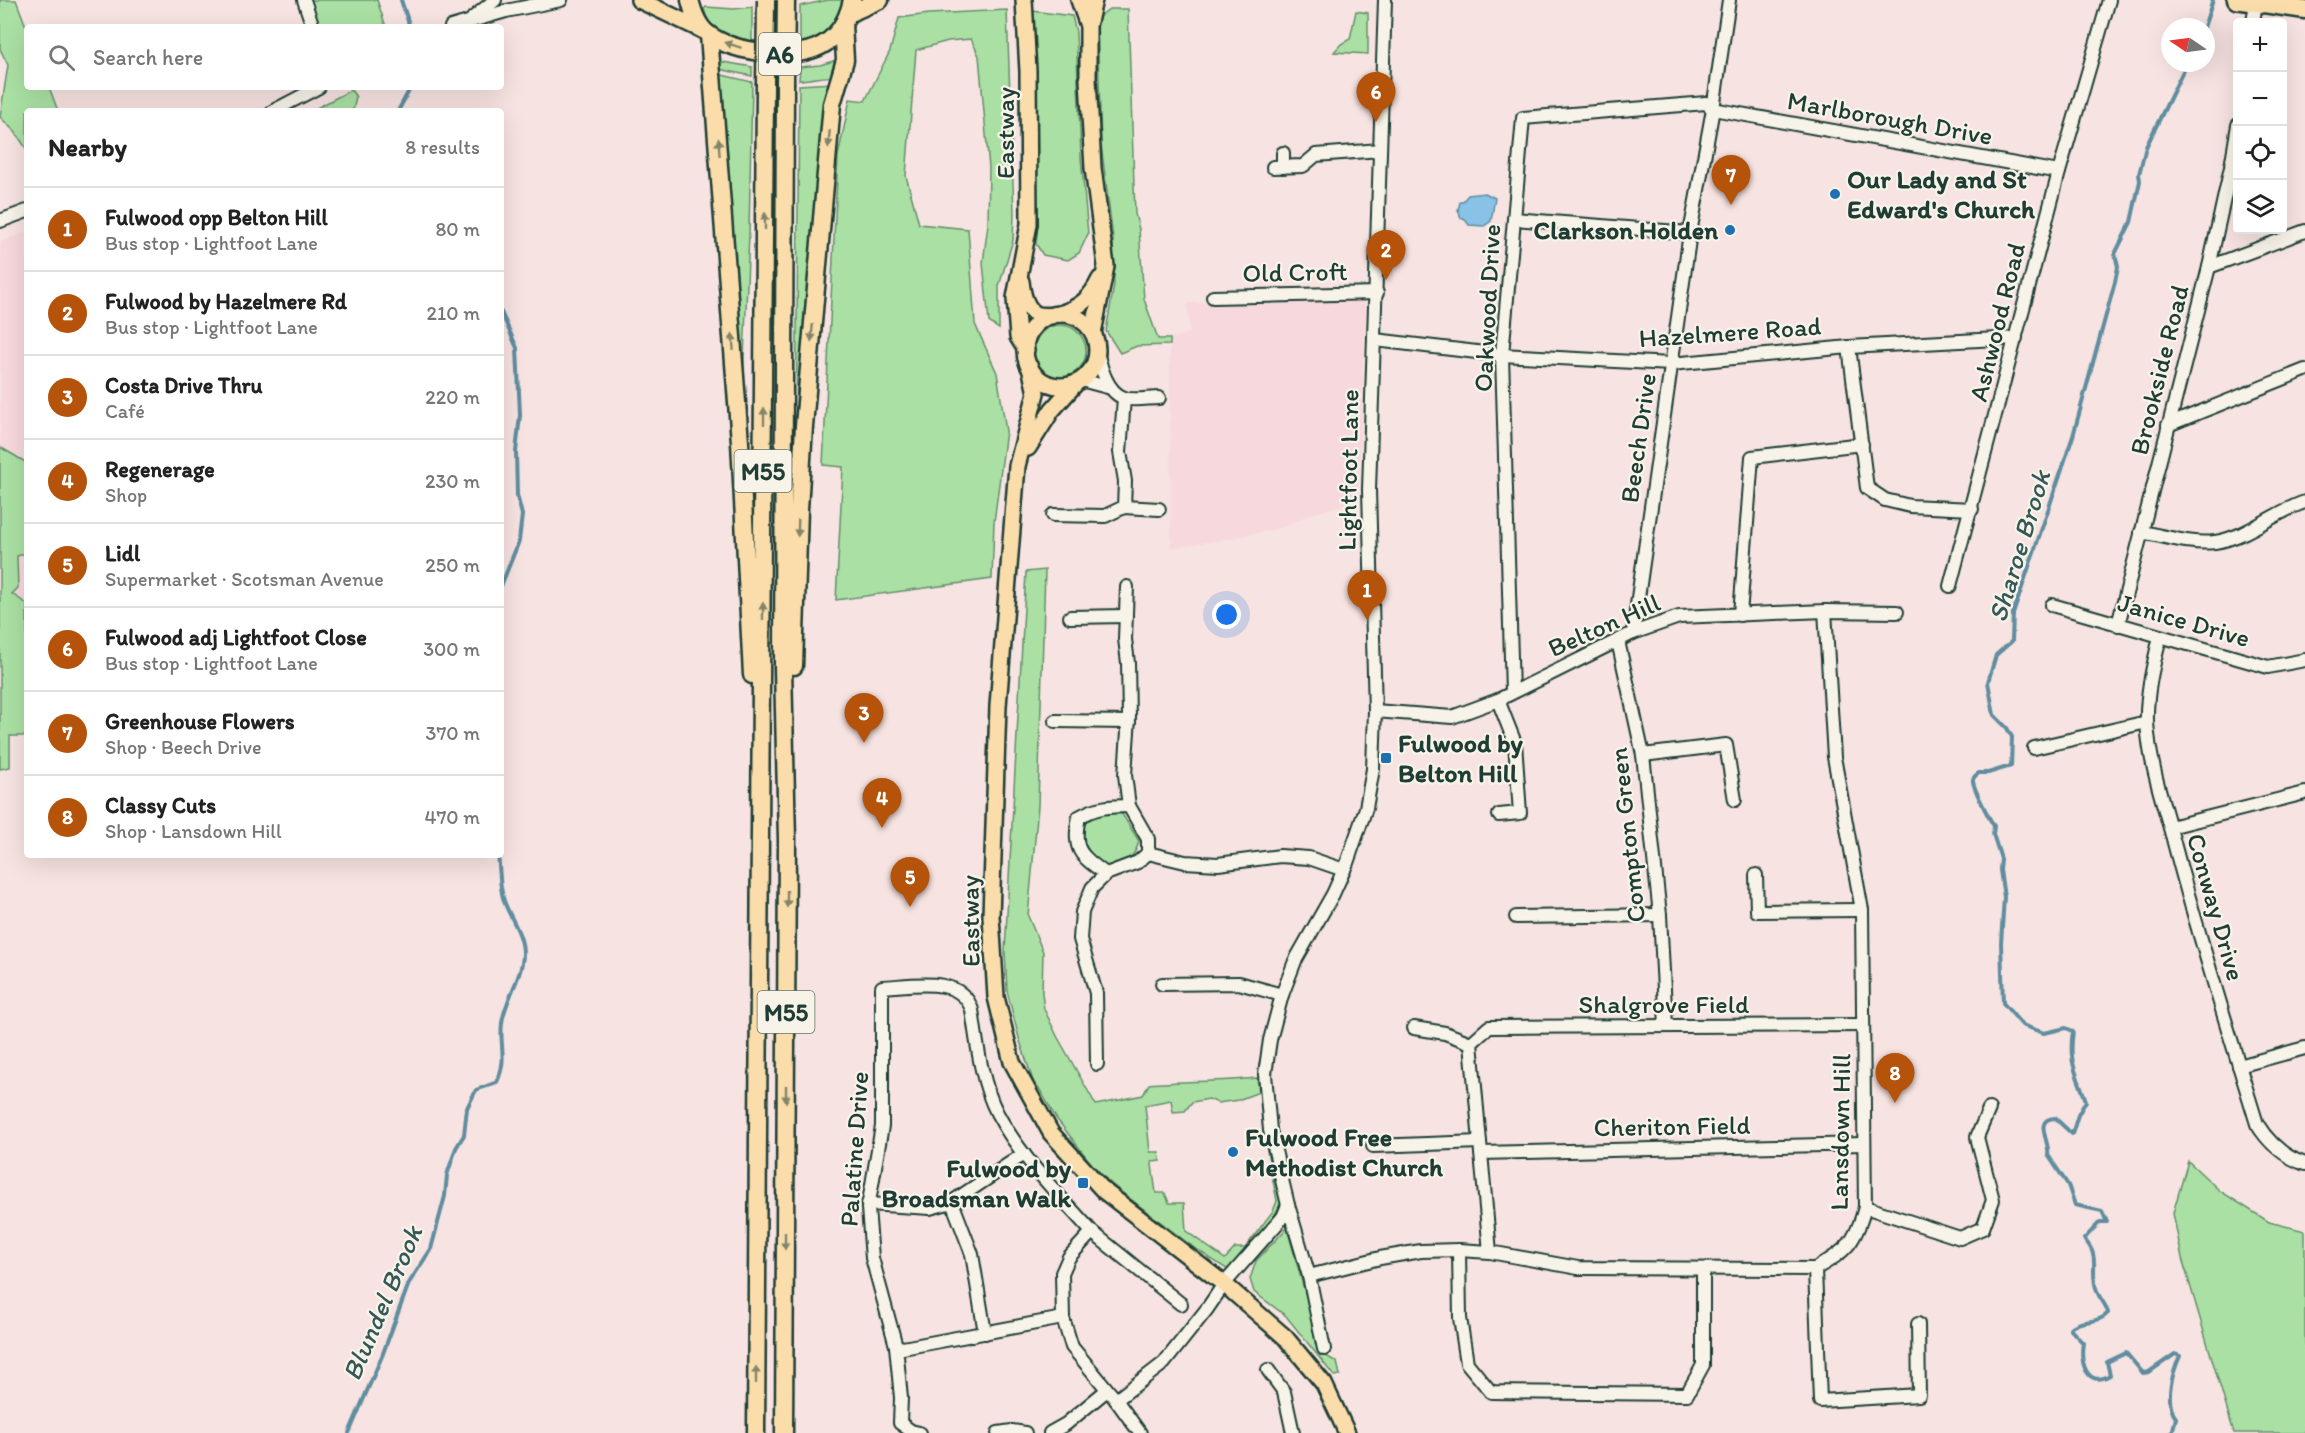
<!DOCTYPE html>
<meta charset="utf-8">
<style>
:root{--surface:#fff;--page:#f2f2f2;--text:#222;--muted:#767676;--line:#e0e0e0;--accent:#b45309}
body{margin:0;font-family:Itim,sans-serif;background:var(--page);color:var(--text)}
.controls{position:absolute;right:18px;top:18px;display:grid;overflow:hidden;border-radius:6px;box-shadow:0 6px 24px #0002}
.controls button{width:54px;height:54px;display:grid;place-items:center;padding:0;border:0;border-bottom:2px solid var(--line);background:var(--surface);color:var(--text);font:30px sans-serif}
.compass{position:absolute;left:2161px;top:18px;width:54px;height:54px;border-radius:50%;background:var(--surface);box-shadow:0 6px 24px #0002;rotate:283deg}
.you{position:absolute;left:1227px;top:615px;width:21px;height:21px;margin:-15px;border:4px solid #fff;border-radius:50%;background:#1a73e8;box-shadow:0 0 0 9px #1a73e833}
.badge{display:grid;place-items:center;width:39px;height:39px;border-radius:50%;background:var(--accent);color:#fff;font-size:20px;font-weight:700}
.pin{position:absolute;translate:-50% -50px;filter:drop-shadow(0 2px 3px #0008)}
.pin::after{content:'';position:absolute;top:32px;width:21px;height:18px;background:inherit;clip-path:polygon(0 0,100% 0,50% 100%)}
.list{margin:0;padding:0;list-style:none}
h2{display:flex;justify-content:space-between;align-items:center;height:78px;margin:0;padding:0 24px;font-size:26px}
h2 small{font-size:20px;font-weight:400;color:var(--muted)}
.list li{display:grid;grid-template-columns:39px 1fr auto;gap:18px;align-items:center;box-sizing:border-box;height:84px;padding:0 24px;border-top:2px solid var(--line)}
.list b{display:block;font-size:22px;white-space:nowrap}
.list p{margin:0;font-size:20px;white-space:nowrap;color:var(--muted)}
.list em{font-size:20px;font-style:normal;color:var(--muted)}
.icon{flex:none;width:33px;height:33px;fill:none;stroke:currentColor;stroke-width:2;stroke-linecap:round;stroke-linejoin:round}
.map{position:relative;flex:none;width:2305px;height:1433px;overflow:hidden}
.search{position:absolute;background:var(--surface);box-shadow:0 6px 24px #0002;left:24px;top:24px;width:480px;height:66px;display:flex;align-items:center;gap:15px;box-sizing:border-box;padding:0 21px;border-radius:6px;color:var(--muted);font-size:22px}
.panel{position:absolute;background:var(--surface);box-shadow:0 6px 24px #0002;left:24px;top:108px;width:480px;height:750px;border-radius:6px}
.map>svg:first-child{display:block}
.built{fill:#f7d8dc}
.green{fill:#aae0a3;stroke:#648e6c;stroke-width:1.5}
.water{fill:#88c2e7;stroke:#5e8d9f;stroke-width:1.5}
.lines{fill:none;stroke-linecap:round;stroke-linejoin:round}
.stream{stroke:#5e8d9f;stroke-width:4}
.minor-casing{stroke:#1f3d34;stroke-width:16}
.major-casing{stroke:#1f3d34;stroke-width:20}
.highway-casing{stroke:#1f3d34;stroke-width:21}
.minor{stroke:#f7f3e8;stroke-width:12}
.major{stroke:#fbddab;stroke-width:15}
.highway{stroke:#fbddab;stroke-width:16}
.highway-bridge-casing{stroke:#1f3d34;stroke-width:21;stroke-linecap:butt}
.highway-bridge{stroke:#fbddab;stroke-width:16}
.oneway{fill:#82856a}
.poi-dot{fill:#1f6fb2;stroke:#f7f3e8;stroke-width:2}
.labels{text-anchor:middle;dominant-baseline:central;stroke-width:4.5;stroke-linejoin:round;paint-order:stroke}
.shield{fill:#f7f3e8;stroke:#60746a;stroke-width:1.5}
.shield-label{font-size:24px;font-weight:bold;fill:#1f3d34}
.street-label{font-size:26px;fill:#1f3d34;stroke:#f7f3e8}
.poi-label{font-size:26px;font-weight:bold;fill:#1f3d34;stroke:#f7f3e8;text-anchor:start}
.water-label{font-size:27px;font-style:italic;fill:#345858;stroke:#f7f3e8}
</style>
<div class="map">
<svg width="2305" height="1433" viewBox="0 0 2305 1433">
<rect width="100%" height="100%" fill="#f7e3e1"/>
<filter id="ink" filterUnits="userSpaceOnUse"><feTurbulence type="fractalNoise" baseFrequency=".0167" numOctaves="2"/><feDisplacementMap in="SourceGraphic" scale="12" xChannelSelector="R" yChannelSelector="G"/><feConvolveMatrix kernelMatrix="1 2 1 2 8 2 1 2 1" color-interpolation-filters="sRGB"/></filter>
<g filter="url(#ink)">
<g class="built">
<path d="M27 232V463L0 447V242Z"/>
<path d="M1366 298 1358 500 1308 515 1280 528 1232 538 1171 548 1170 339 1190 333 1188 303Z"/>
<path d="M27 537V604L12 594 18 588 17 555Z"/>
</g>
<g class="green">
<path d="M0 0H16L27 29V87H49L58 111H27V150L16 133 0 117 8 65 0 49Z"/>
<path d="M311 0H377L386 27H319Z"/>
<path d="M828 0H846L836 29 809 42 800 43V6Z"/>
<path d="M706 7 734 9 752 7V43C730 40 709 33 704 9Z"/>
<path d="M1109 9H1128L1135 214 1139 229 1144 299 1158 339H1170V345L1137 346 1120 353 1106 331 1114 285 1113 238 1101 144 1097 18Z"/>
<path d="M1007 10 1014 214 1013 240 999 286V329L989 322 983 263 988 224 989 168 979 56 971 39 948 41 916 50 906 176 919 224 968 229 975 324 997 373 1006 431 994 522 992 579 836 600 843 467 823 465 838 156 850 99 865 101 890 51 899 18 929 14Z"/>
<path d="M1032 11 1072 16 1076 32 1081 157 1088 234 1079 253 1068 260 1043 255 1036 244 1038 222Z"/>
<path d="M1356 11 1368 13V54L1334 52 1341 44 1350 39Z"/>
<path d="M840 59 834 77C825 75 810 80 799 80L800 67 820 65Z"/>
<path d="M717 61 752 67V76L719 69Z"/>
<path d="M718 74 752 82 749 233 743 384Z"/>
<path d="M834 83 796 450 799 85Z"/>
<path d="M351 90 356 97 353 111H311Z"/>
<circle cx="1060" cy="351" r="26"/>
<path d="M0 447 27 463V553L17 556 18 588 12 594 27 604V736H10V767L0 769Z"/>
<path d="M1045 570 1038 806 1028 916 1043 952 1042 993 1044 1009 1057 1036 1096 1105 1143 1095 1149 1084C1185 1081 1221 1082 1257 1078L1259 1092 1238 1100 1218 1103 1209 1099 1192 1102 1185 1111 1173 1112 1171 1100 1145 1105 1150 1152H1159L1160 1161 1152 1162V1165L1156 1193H1165L1169 1203H1184L1186 1231 1225 1259 1235 1248H1245L1273 1211 1277 1201 1263 1130 1261 1104 1281 1202 1269 1226 1235 1268 1228 1270 1193 1247 1115 1187 1097 1171 1056 1118 1040 1090 1034 1084 1019 1038 1007 991 1005 951 1026 572Z"/>
<path d="M1104 811 1122 814 1139 841C1135 859 1125 862 1108 867L1091 854 1081 838 1083 823 1093 814Z"/>
<path d="M2188 1161 2220 1191 2269 1222 2305 1231V1433H2234L2182 1258 2173 1213Z"/>
<path d="M1287 1228 1322 1354 1337 1362 1340 1375 1334 1376 1286 1316 1254 1292 1250 1279 1256 1261Z"/>
</g>
<path class="water" d="M1485 193 1495 198 1491 221 1484 226 1469 225 1464 218H1461L1458 210 1460 202 1463 201 1468 195Z"/>
<g class="lines">
<g class="stream">
<path d="M401 0 410 27"/>
<path d="M2204 27 2213 0"/>
<path d="M398 111 411 87"/>
<path d="M501 312 517 348 520 415 516 452 517 495 522 515 519 541 501 586"/>
<path d="M349 1433 382 1356 409 1283 431 1249 445 1196 447 1175 456 1148 464 1135 467 1108 476 1090 497 1082C508 1057 499 1047 502 1023 505 999 523 977 523 953 523 934 510 918 504 901 499 887 500 869 498 855"/>
<path d="M2172 1433 2176 1418C2164 1402 2172 1374 2180 1356L2175 1354 2149 1372 2143 1373 2126 1353 2107 1362 2110 1375C2086 1389 2080 1361 2083 1343L2070 1329C2080 1318 2098 1325 2108 1313 2106 1303 2098 1298 2096 1288 2090 1268 2101 1257 2084 1239L2100 1222H2107L2102 1211 2075 1205 2068 1185 2048 1155C2051 1143 2032 1119 2055 1118L2072 1134 2078 1115 2086 1101C2077 1073 2068 1064 2073 1031L2066 1028 2044 1033 2022 1025 2003 1003 2001 943 2004 897 2000 870 2001 859 1993 834 1994 826C1990 820 1972 786 1973 780 1973 777 1976 775 1979 773H1988L2011 766 2012 737 2007 728 1994 715 1988 682 1996 655 2012 641 2013 614 2073 436 2115 282 2118 267 2115 254 2131 222 2140 181 2139 174 2146 147 2187 63"/>
</g>
<g class="minor-casing">
<g id="minor">
<path d="M304 0 313 27"/>
<path d="M473 18 495 0"/>
<path d="M2253 22 2256 3"/>
<path d="M451 27 506 11 561 0"/>
<path d="M273 111 319 87"/>
<path d="M1273 167 1303 166 1316 155 1380 150"/>
<path d="M1283 167V153"/>
<path d="M1514 219 1690 233"/>
<path d="M0 221 27 211"/>
<path d="M2209 267 2305 231"/>
<path d="M1213 297 1377 293"/>
<path d="M1375 340 1502 355 1671 364 1849 347 2016 338"/>
<path d="M1849 347 1867 488 1885 500 1910 506 1972 509"/>
<path d="M1097 352C1101 368 1107 392 1124 398 1133 401 1149 398 1159 398"/>
<path d="M1081 380 1111 388"/>
<path d="M2168 425 2305 370"/>
<path d="M1124 507 1159 509"/>
<path d="M1053 515 1105 516 1124 507 1125 481 1120 452 1124 398"/>
<path d="M2141 532C2164 536 2192 545 2215 542 2248 537 2274 512 2305 502"/>
<path d="M1950 586 2059 172 2109 0"/>
<path d="M2052 605 2268 667 2305 660"/>
<path d="M1740 615 1752 457 1862 444"/>
<path d="M1070 617 1126 616"/>
<path d="M2118 625 2209 267 2231 167 2238 125"/>
<path d="M1633 633 1690 233 1713 109 1729 0"/>
<path d="M2160 637C2153 666 2146 694 2147 723 2150 766 2162 798 2173 839 2198 935 2228 1029 2257 1124 2268 1142 2285 1157 2305 1164"/>
<path d="M1618 641 1643 755 1660 915 1666 1026"/>
<path d="M1512 692 1502 355 1523 118 1706 103 1713 109 2059 172"/>
<path d="M1498 700 1515 743 1520 813 1499 815"/>
<path d="M1375 711 1452 717 1498 700 1633 633 1679 617 1825 611 1897 612"/>
<path d="M1055 721 1129 722"/>
<path d="M2034 748 2147 722"/>
<path d="M1643 755 1726 745 1735 800"/>
<path d="M2170 827 2305 793"/>
<path d="M1148 853 1185 862 1218 864 1280 856 1309 858 1344 870"/>
<path d="M1106 874C1080 856 1072 849 1079 817 1096 807 1110 806 1129 806"/>
<path d="M1756 875 1757 911 1862 910"/>
<path d="M1516 917 1660 915"/>
<path d="M1162 984 1239 983 1282 995"/>
<path d="M1414 1028 1445 1033 1471 1043"/>
<path d="M1471 1043 1489 1027 1863 1025"/>
<path d="M1471 1043 1490 1252"/>
<path d="M1097 1064 1096 993 1080 939 1082 912 1092 888 1106 874 1138 862 1148 853V839L1129 806 1125 775 1129 717 1128 663 1125 639 1127 587"/>
<path d="M2239 1066 2305 1048"/>
<path d="M1373 1146 1480 1142"/>
<path d="M1481 1153 1864 1144"/>
<path d="M952 1202 972 1254 985 1333"/>
<path d="M868 1204 930 1208 952 1202 1024 1154"/>
<path d="M1865 1207 1960 1238 1983 1228 1993 1200 1977 1137 1989 1109"/>
<path d="M1459 1250 1460 1318 1467 1363 1491 1392 1687 1394 1703 1365V1269"/>
<path d="M1815 1269 1820 1401 1919 1395 1918 1324"/>
<path d="M1309 1276 1380 1258 1421 1251 1459 1250 1490 1252 1578 1268 1815 1269C1847 1250 1855 1244 1865 1207L1862 910 1834 757 1825 611"/>
<path d="M896 1346 903 1348 1063 1318"/>
<path d="M1324 1349 1309 1276 1288 1205 1270 1130 1265 1074 1270 1040 1282 995 1295 961 1333 894 1347 863 1366 808 1373 769 1375 711 1369 490 1385 0"/>
<path d="M1268 1370 1284 1392 1293 1433"/>
<path d="M1116 1400 1164 1363 1207 1309 1224 1284 1283 1217 1288 1205"/>
<path d="M919 1433 911 1431 900 1423 901 1398 896 1346 872 1258 868 1208 882 1126V987C910 986 961 974 972 1010 977 1043 981 1082 997 1113 1021 1158 1058 1194 1092 1232"/>
<path d="M998 1433 1012 1431 1025 1433"/>
<path d="M1050 1433 1066 1424 1107 1390"/>
<path d="M1140 1433 1116 1400 1072 1347 1063 1318 1062 1273 1069 1257 1092 1232 1181 1304"/>
</g>
</g>
<g class="major-casing">
<g id="major">
<path d="M639 0 706 32"/>
<path d="M1024 0 1028 71 1029 224 1015 298 1018 337 1026 350"/>
<path d="M1079 0 1087 23"/>
<path d="M1021 281C1022 291 1025 308 1036 314 1039 316 1047 315 1051 316"/>
<path d="M1059 314C1080 308 1091 298 1100 279"/>
<circle cx="1061" cy="350" r="36"/>
<path d="M1093 333 1106 266 1093 168 1088 79V26L1094 0"/>
<path d="M1030 367 1036 393 1017 466 998 706 991 916 996 997 1012 1062 1051 1133 1104 1191 1224 1284 1285 1337 1324 1384 1347 1433"/>
<path d="M1028 448 1052 410 1076 383"/>
</g>
</g>
<g class="highway-casing">
<g id="highway">
<path d="M690 0C693 12 697 25 707 33 719 43 739 49 754 51 800 59 841 52 852 0"/>
<path d="M2236 0 2305 10"/>
<path d="M848 14 880 0"/>
<path d="M709 35 740 442 752 675"/>
<path d="M794 666 799 509 804 426 832 104 845 60 843 24"/>
<path d="M756 1433 765 84"/>
<path d="M784 1433 787 840 783 667 785 84"/>
</g>
</g>
<use href="#minor" class="minor"/>
<use href="#major" class="major"/>
<use href="#highway" class="highway"/>
<g class="highway-bridge-casing">
<g id="highway-bridge">
<path d="M765 84 766 0"/>
<path d="M785 84 786 0"/>
</g>
</g>
<use href="#highway-bridge" class="highway-bridge"/>
</g>
<defs><path id="oneway-solid" d="M-6-.8H1V-3.2L6.5 0L1 3.2V.8H-6Z" transform="scale(1.5)"/></defs>
<g class="oneway">
<use href="#oneway-solid" transform="translate(733 45) rotate(-161)"/>
<use href="#oneway-solid" transform="translate(829 139) rotate(95)"/>
<use href="#oneway-solid" transform="translate(719 147) rotate(-94)"/>
<use href="#oneway-solid" transform="translate(765 221) rotate(-90)"/>
<use href="#oneway-solid" transform="translate(812 333) rotate(95)"/>
<use href="#oneway-solid" transform="translate(733 342) rotate(-94)"/>
<use href="#oneway-solid" transform="translate(764 416) rotate(-90)"/>
<use href="#oneway-solid" transform="translate(798 528) rotate(92)"/>
<use href="#oneway-solid" transform="translate(763 611) rotate(-90)"/>
<use href="#oneway-solid" transform="translate(787 899) rotate(90)"/>
<use href="#oneway-solid" transform="translate(786 1094) rotate(90)"/>
<use href="#oneway-solid" transform="translate(785 1241) rotate(90)"/>
<use href="#oneway-solid" transform="translate(756 1375) rotate(-90)"/>
</g>
</g>
<g class="poi-dot">
<circle cx="1835" cy="194" r="6"/>
<circle cx="1730" cy="230" r="6"/>
<rect x="1380" y="752" width="12" height="12" rx="3"/>
<circle cx="1233" cy="1152" r="6"/>
<rect x="1077" y="1177" width="12" height="12" rx="3"/>
</g>
<g class="labels">
<g class="shield">
<rect x="759" y="33" width="42" height="42" rx="4.5"/>
<rect x="734.5" y="450" width="57" height="42" rx="4.5"/>
<rect x="757.5" y="991" width="57" height="42" rx="4.5"/>
</g>
<g class="shield-label">
<text x="780" y="54">A6</text>
<text x="763" y="471">M55</text>
<text x="786" y="1012">M55</text>
</g>
<g class="street-label">
<text transform="translate(1890 118) rotate(10)">Marlborough Drive</text>
<text transform="translate(1005 133) rotate(-90)">Eastway</text>
<text transform="translate(1295 272) rotate(-1)">Old Croft</text>
<text transform="translate(1487 308) rotate(-87)">Oakwood Drive</text>
<text transform="translate(1997 322) rotate(-76)">Ashwood Road</text>
<text transform="translate(1730 332) rotate(-4)">Hazelmere Road</text>
<text transform="translate(2159 370) rotate(-76)">Brookside Road</text>
<text transform="translate(1638 438) rotate(-82)">Beech Drive</text>
<text transform="translate(1348 470) rotate(-89)">Lightfoot Lane</text>
<text transform="translate(2184 620) rotate(16)">Janice Drive</text>
<text transform="translate(1604 625) rotate(-24)">Belton Hill</text>
<text transform="translate(1627 835) rotate(-96)">Compton Green</text>
<text transform="translate(2216 907) rotate(74)">Conway Drive</text>
<text transform="translate(970 921) rotate(-91)">Eastway</text>
<text x="1664" y="1004">Shalgrove Field</text>
<text transform="translate(1672 1126) rotate(-1)">Cheriton Field</text>
<text transform="translate(1840 1132) rotate(-89)">Lansdown Hill</text>
<text transform="translate(854 1149) rotate(-86)">Palatine Drive</text>
</g>
<g class="poi-label">
<text x="1847" y="179">Our Lady and St<tspan x="1847" dy="30">Edward's Church</tspan></text>
<text x="1718" y="230" text-anchor="end">Clarkson Holden</text>
<text x="1398" y="743">Fulwood by<tspan x="1398" dy="30">Belton Hill</tspan></text>
<text x="1245" y="1137">Fulwood Free<tspan x="1245" dy="30">Methodist Church</tspan></text>
<text x="1071" y="1168" text-anchor="end">Fulwood by<tspan x="1071" dy="30">Broadsman Walk</tspan></text>
</g>
<g class="water-label">
<text transform="translate(2019 546) rotate(-73)">Sharoe Brook</text>
<text transform="translate(382 1303) rotate(-67)">Blundel Brook</text>
</g>
</g>
</svg>
<div class="controls">
<button>+</button>
<button>−</button>
<button><svg class="icon" aria-label="locate" viewBox="0 0 24 24"><circle cx="12" cy="12" r="6"/><path d="M12 2v4M12 18v4M2 12h4M18 12h4"/></svg></button>
<button><svg class="icon" aria-label="layers" viewBox="0 0 24 24"><path d="M12 4l9 5-9 5-9-5zM3 14l9 5 9-5"/></svg></button>
</div>
<svg class="compass" viewBox="-18 -18 36 36"><path d="M0-13l5 13h-10z" fill="#e53935"/><path d="M0 13l5-13h-10z" fill="#767676"/></svg>
<div class="you"></div>
<div class="pin badge" style="left:1367px;top:620px">1</div>
<div class="pin badge" style="left:1386px;top:280px">2</div>
<div class="pin badge" style="left:864px;top:743px">3</div>
<div class="pin badge" style="left:882px;top:828px">4</div>
<div class="pin badge" style="left:910px;top:907px">5</div>
<div class="pin badge" style="left:1376px;top:122px">6</div>
<div class="pin badge" style="left:1731px;top:205px">7</div>
<div class="pin badge" style="left:1895px;top:1103px">8</div>
<div class="search"><svg class="icon" aria-label="search" viewBox="0 0 24 24"><circle cx="10" cy="10" r="6"/><path d="M15 15l6 6"/></svg>Search here</div>
<section class="panel">
<h2>Nearby<small>8 results</small></h2>
<ul class="list">
<li><span class="badge">1</span><div><b>Fulwood opp Belton Hill</b><p>Bus stop · Lightfoot Lane</p></div><em>80 m</em></li>
<li><span class="badge">2</span><div><b>Fulwood by Hazelmere Rd</b><p>Bus stop · Lightfoot Lane</p></div><em>210 m</em></li>
<li><span class="badge">3</span><div><b>Costa Drive Thru</b><p>Café</p></div><em>220 m</em></li>
<li><span class="badge">4</span><div><b>Regenerage</b><p>Shop</p></div><em>230 m</em></li>
<li><span class="badge">5</span><div><b>Lidl</b><p>Supermarket · Scotsman Avenue</p></div><em>250 m</em></li>
<li><span class="badge">6</span><div><b>Fulwood adj Lightfoot Close</b><p>Bus stop · Lightfoot Lane</p></div><em>300 m</em></li>
<li><span class="badge">7</span><div><b>Greenhouse Flowers</b><p>Shop · Beech Drive</p></div><em>370 m</em></li>
<li><span class="badge">8</span><div><b>Classy Cuts</b><p>Shop · Lansdown Hill</p></div><em>470 m</em></li>
</ul>
</section>
</div>
